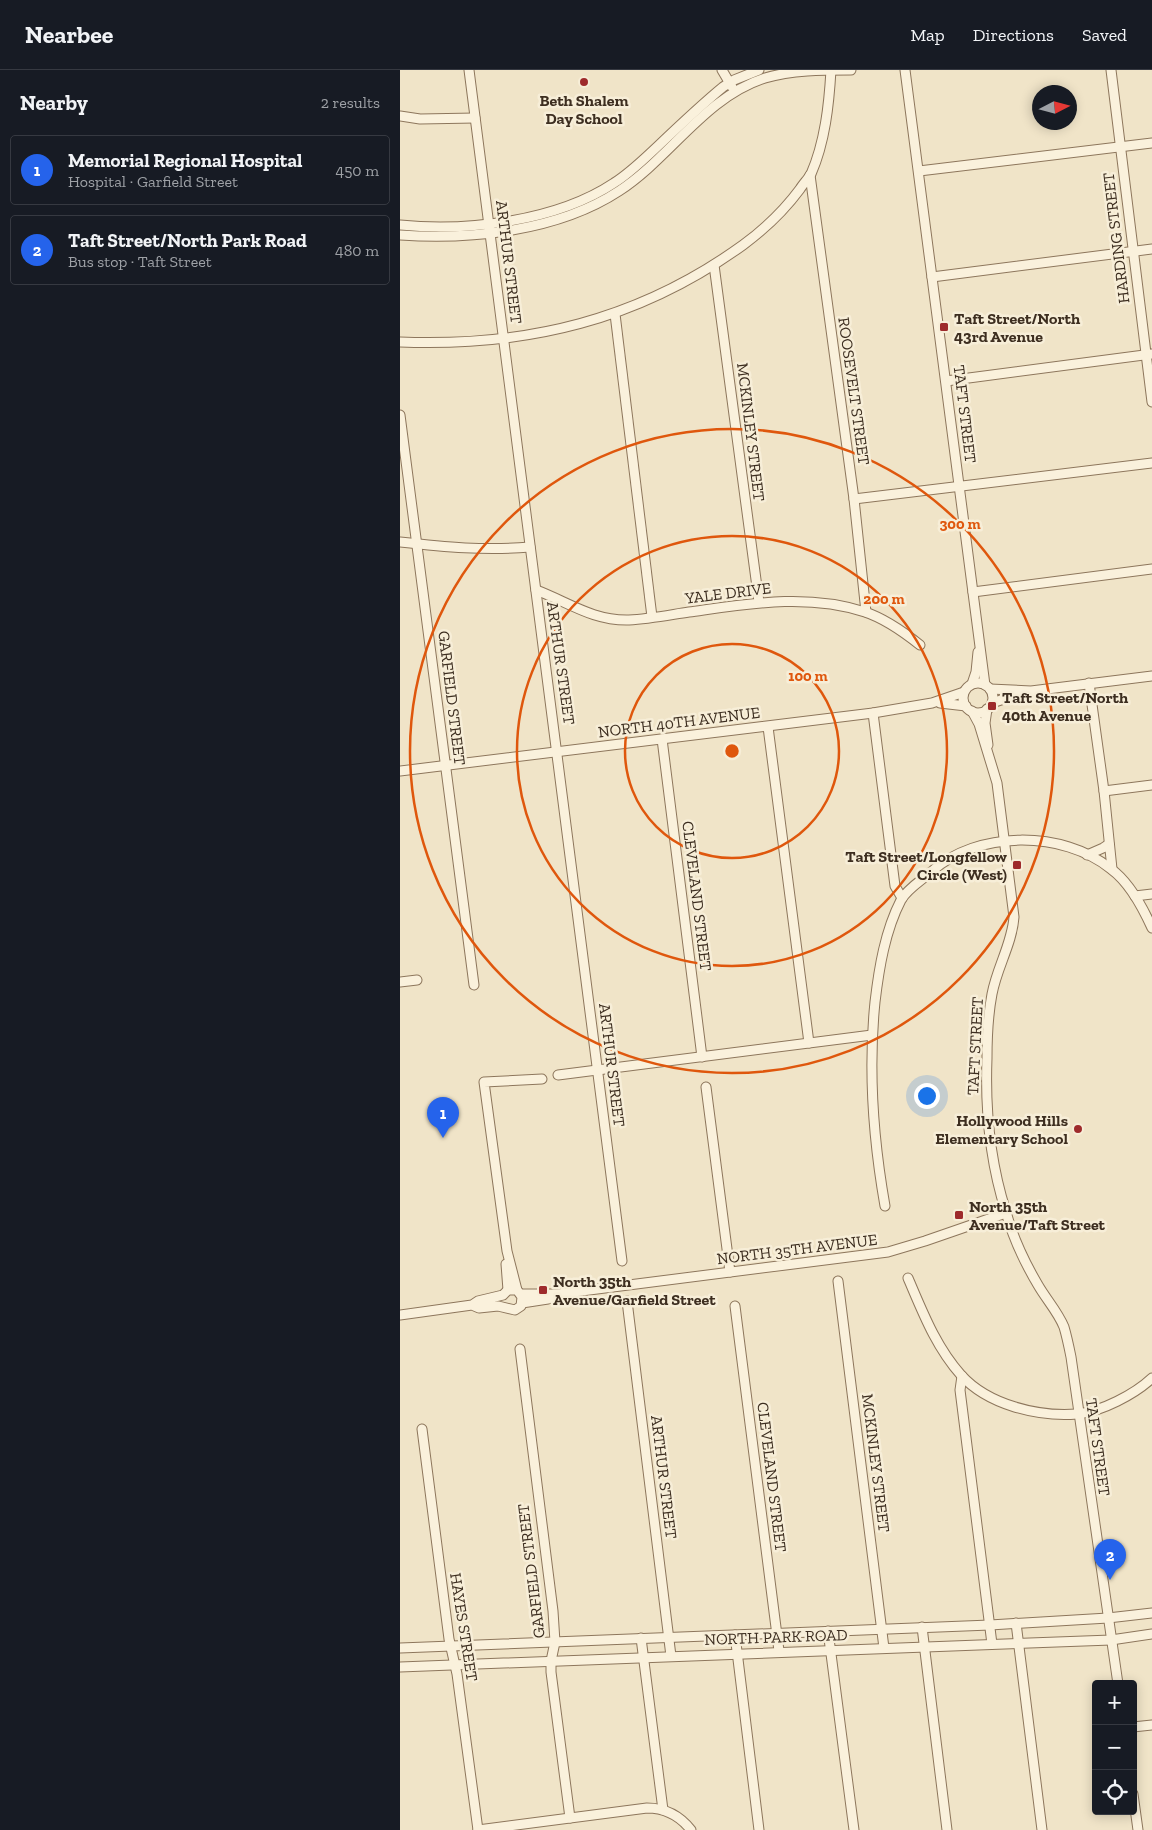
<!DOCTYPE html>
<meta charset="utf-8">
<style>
:root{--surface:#171b24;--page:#242831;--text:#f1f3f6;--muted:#9ea1a6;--line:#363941;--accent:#2563eb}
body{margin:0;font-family:"Zilla Slab",serif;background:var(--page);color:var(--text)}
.controls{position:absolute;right:15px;bottom:15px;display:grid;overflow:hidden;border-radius:5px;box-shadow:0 2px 12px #0003}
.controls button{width:45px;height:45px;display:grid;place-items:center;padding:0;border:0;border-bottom:1px solid var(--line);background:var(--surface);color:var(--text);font:25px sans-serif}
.compass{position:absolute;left:632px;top:15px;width:45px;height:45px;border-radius:50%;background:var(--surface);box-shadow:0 2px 12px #0003;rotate:84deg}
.you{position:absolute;left:526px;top:1025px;width:18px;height:18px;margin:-12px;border:4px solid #fff;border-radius:50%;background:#1a73e8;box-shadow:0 0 0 8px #1a73e833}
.badge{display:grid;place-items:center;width:32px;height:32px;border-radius:50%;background:var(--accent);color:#fff;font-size:16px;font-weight:700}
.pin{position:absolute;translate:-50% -41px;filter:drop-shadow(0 1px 2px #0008)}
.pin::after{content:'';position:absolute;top:26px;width:18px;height:15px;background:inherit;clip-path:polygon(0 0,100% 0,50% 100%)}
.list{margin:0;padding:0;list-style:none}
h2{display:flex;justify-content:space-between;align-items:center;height:65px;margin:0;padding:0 20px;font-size:21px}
h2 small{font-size:16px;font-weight:400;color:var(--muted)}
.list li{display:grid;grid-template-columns:32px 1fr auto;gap:15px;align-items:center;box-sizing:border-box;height:70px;margin:0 10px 10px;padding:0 10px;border:1px solid var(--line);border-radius:5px}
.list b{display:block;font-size:19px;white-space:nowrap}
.list p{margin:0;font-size:16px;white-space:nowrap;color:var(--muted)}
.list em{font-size:16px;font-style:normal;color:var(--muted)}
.icon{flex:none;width:28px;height:28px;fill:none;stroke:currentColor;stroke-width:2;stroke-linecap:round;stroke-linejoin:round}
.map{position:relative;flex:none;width:752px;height:1760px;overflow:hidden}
header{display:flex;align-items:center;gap:30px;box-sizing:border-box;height:70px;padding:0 25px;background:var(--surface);border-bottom:1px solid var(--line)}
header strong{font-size:24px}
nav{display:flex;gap:28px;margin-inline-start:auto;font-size:18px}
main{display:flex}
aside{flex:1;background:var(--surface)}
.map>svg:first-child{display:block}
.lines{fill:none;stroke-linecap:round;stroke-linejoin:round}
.minor-casing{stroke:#8d765c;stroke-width:11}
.minor{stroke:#faf1dc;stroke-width:9}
.ring{fill:none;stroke:#df570d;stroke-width:2.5}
.poi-dot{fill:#9e2a2b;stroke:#f7eed8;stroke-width:2}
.labels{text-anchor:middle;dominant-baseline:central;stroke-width:5;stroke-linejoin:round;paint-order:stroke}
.poi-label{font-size:16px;font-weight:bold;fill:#3d2e20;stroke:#f7eed8;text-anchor:start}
.street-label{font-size:16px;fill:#3d2e20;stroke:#f7eed8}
.centre{fill:#df570d;stroke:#f7eed8;stroke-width:2.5}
.ring-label{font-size:15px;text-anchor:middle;font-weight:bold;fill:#df570d;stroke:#f7eed8;stroke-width:5;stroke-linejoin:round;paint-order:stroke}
</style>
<header>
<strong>Nearbee</strong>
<nav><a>Map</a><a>Directions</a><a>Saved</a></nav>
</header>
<main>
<aside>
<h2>Nearby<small>2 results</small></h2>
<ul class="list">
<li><span class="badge">1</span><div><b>Memorial Regional Hospital</b><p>Hospital · Garfield Street</p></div><em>450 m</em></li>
<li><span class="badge">2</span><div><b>Taft Street/North Park Road</b><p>Bus stop · Taft Street</p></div><em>480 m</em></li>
</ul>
</aside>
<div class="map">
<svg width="752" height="1760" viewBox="0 0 752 1760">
<rect width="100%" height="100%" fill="#f0e4c8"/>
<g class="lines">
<g class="minor-casing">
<g id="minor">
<path d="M69 0 222 1191"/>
<path d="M322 0 332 17"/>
<path d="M505 0 585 615"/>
<path d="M711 0 752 332"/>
<path d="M0 46 20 49 75 48"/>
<path d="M519 101 752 73"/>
<path d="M410 105 454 429 466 542"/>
<path d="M0 155C67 162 157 151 214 113 230 103 244 89 258 76 279 56 300 36 323 17L334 10 359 0"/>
<path d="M0 165C71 170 158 161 219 121 270 88 305 27 365 8 392 0 422 0 451 0"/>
<path d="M314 195 359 532"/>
<path d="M532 207 752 179"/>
<path d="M215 244 252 547"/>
<path d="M0 272C127 277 239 250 343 175 366 158 383 142 400 119 403 114 408 109 411 104 425 72 429 35 431 0"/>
<path d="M546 311 752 284"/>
<path d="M0 345 74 915"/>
<path d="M454 429 752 393"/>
<path d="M0 472C44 477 86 481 130 477"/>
<path d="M136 520C168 532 193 551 229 550 249 549 269 545 289 542 347 534 407 523 465 542 483 548 505 563 520 575"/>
<path d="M573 522 752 499"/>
<path d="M689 613 704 721 712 799"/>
<circle cx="578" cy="628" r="15"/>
<path d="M572 614 576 602 578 582"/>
<path d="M590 619 631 621 752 606"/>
<path d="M540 633 566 636"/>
<path d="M592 633 622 623"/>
<path d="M587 639 585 653 588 675"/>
<path d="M572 641 579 654 597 713 614 847C612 874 597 897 592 924 588 945 587 966 587 988 585 1040 590 1092 606 1142 613 1168 625 1193 638 1215 646 1229 658 1242 664 1257 667 1267 669 1277 671 1287L718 1614"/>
<path d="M473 643 495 816 502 828"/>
<path d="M368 657 409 973"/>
<path d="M262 669 302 987"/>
<path d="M0 701 473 643 532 633 564 622"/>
<path d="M704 721 752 715"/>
<path d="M687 785 703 778 709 774"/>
<path d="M735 826 752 824"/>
<path d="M0 912 17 910"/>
<path d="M158 1005 472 965"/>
<path d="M306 1017 330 1202"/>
<path d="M485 1136C473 1068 468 1001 475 932 479 898 485 861 501 830 507 819 522 810 531 802 577 760 663 760 711 799 729 812 743 838 752 858"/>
<path d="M106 1194 108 1220"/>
<path d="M508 1208C523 1243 536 1277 561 1305 588 1335 638 1347 677 1344 701 1342 735 1324 752 1308"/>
<path d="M438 1211 484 1578"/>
<path d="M117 1220 107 1181 84 1012 142 1009"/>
<path d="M121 1224H158L488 1182 525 1171 606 1143"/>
<path d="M227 1231 271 1586"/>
<path d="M122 1233 148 1229 155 1226"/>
<path d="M335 1236 379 1581"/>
<path d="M0 1245 72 1235 79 1238 98 1236 115 1240 121 1236 122 1227 117 1220H108L103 1225 78 1231 72 1235"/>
<path d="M120 1279 153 1541 155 1572 151 1591V1602L170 1748"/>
<path d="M562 1306 560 1320 592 1574"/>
<path d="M22 1359 49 1569 57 1604 78 1760"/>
<path d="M616 1553 642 1760"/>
<path d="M522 1557 547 1760"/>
<path d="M428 1561 454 1760"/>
<path d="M335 1565 359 1760"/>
<path d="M241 1568 263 1740"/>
<path d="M0 1578 590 1555 708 1548 752 1543"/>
<path d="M0 1597 711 1570 752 1564"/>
<path d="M733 1657 752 1655"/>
<path d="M733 1724 738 1760"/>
<path d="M78 1760 247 1738C265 1738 280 1746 291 1760"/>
</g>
</g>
<use href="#minor" class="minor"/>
</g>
<g class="ring">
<circle cx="332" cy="681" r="107"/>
<circle cx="332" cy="681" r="215"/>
<circle cx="332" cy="681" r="322"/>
</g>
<g class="poi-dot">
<circle cx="184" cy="12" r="5"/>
<rect x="539" y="252" width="10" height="10" rx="2.5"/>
<rect x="587" y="631" width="10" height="10" rx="2.5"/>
<rect x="612" y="790" width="10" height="10" rx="2.5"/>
<circle cx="678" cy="1059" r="5"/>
<rect x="554" y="1140" width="10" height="10" rx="2.5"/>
<rect x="138" y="1215" width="10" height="10" rx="2.5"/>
</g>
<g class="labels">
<g class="poi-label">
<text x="184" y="30" text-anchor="middle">Beth Shalem<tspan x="184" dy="18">Day School</tspan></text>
<text x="554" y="248">Taft Street/North<tspan x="554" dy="18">43rd Avenue</tspan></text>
<text x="602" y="627">Taft Street/North<tspan x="602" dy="18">40th Avenue</tspan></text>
<text x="607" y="786" text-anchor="end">Taft Street/Longfellow<tspan x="607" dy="18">Circle (West)</tspan></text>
<text x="668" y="1050" text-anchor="end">Hollywood Hills<tspan x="668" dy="18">Elementary School</tspan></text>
<text x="569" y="1136">North 35th<tspan x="569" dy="18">Avenue/Taft Street</tspan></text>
<text x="153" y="1211">North 35th<tspan x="153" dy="18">Avenue/Garfield Street</tspan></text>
</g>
<g class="street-label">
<text transform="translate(716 168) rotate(-97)">HARDING STREET</text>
<text transform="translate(109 192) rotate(83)">ARTHUR STREET</text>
<text transform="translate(454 321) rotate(82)">ROOSEVELT STREET</text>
<text transform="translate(565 344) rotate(83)">TAFT STREET</text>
<text transform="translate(351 362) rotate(83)">MCKINLEY STREET</text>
<text transform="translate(328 523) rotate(-7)">YALE DRIVE</text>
<text transform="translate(161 593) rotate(82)">ARTHUR STREET</text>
<text transform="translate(52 628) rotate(83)">GARFIELD STREET</text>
<text transform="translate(279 652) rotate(-7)">NORTH 40TH AVENUE</text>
<text transform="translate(297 826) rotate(83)">CLEVELAND STREET</text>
<text transform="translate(575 976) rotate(-87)">TAFT STREET</text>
<text transform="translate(212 995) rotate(83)">ARTHUR STREET</text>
<text transform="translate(397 1179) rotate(-7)">NORTH 35TH AVENUE</text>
<text transform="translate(698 1377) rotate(82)">TAFT STREET</text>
<text transform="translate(476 1393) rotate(83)">MCKINLEY STREET</text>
<text transform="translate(264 1407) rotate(83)">ARTHUR STREET</text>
<text transform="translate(372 1407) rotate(83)">CLEVELAND STREET</text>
<text transform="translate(131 1501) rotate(-97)">GARFIELD STREET</text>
<text transform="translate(64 1557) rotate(81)">HAYES STREET</text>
<text transform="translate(376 1567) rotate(-2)">NORTH PARK ROAD</text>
</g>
</g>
<circle cx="332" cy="681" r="8" class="centre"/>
<g class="ring-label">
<text x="560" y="459">300 m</text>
<text x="484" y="534">200 m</text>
<text x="408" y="611">100 m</text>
</g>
</svg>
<div class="controls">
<button>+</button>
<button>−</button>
<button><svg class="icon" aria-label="locate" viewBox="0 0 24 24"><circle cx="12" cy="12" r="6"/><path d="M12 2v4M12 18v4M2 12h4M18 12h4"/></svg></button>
</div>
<svg class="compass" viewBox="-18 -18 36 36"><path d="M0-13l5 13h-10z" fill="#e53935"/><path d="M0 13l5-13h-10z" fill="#9ea1a6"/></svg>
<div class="you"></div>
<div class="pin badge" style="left:43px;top:1068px">1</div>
<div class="pin badge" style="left:710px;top:1510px">2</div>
</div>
</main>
